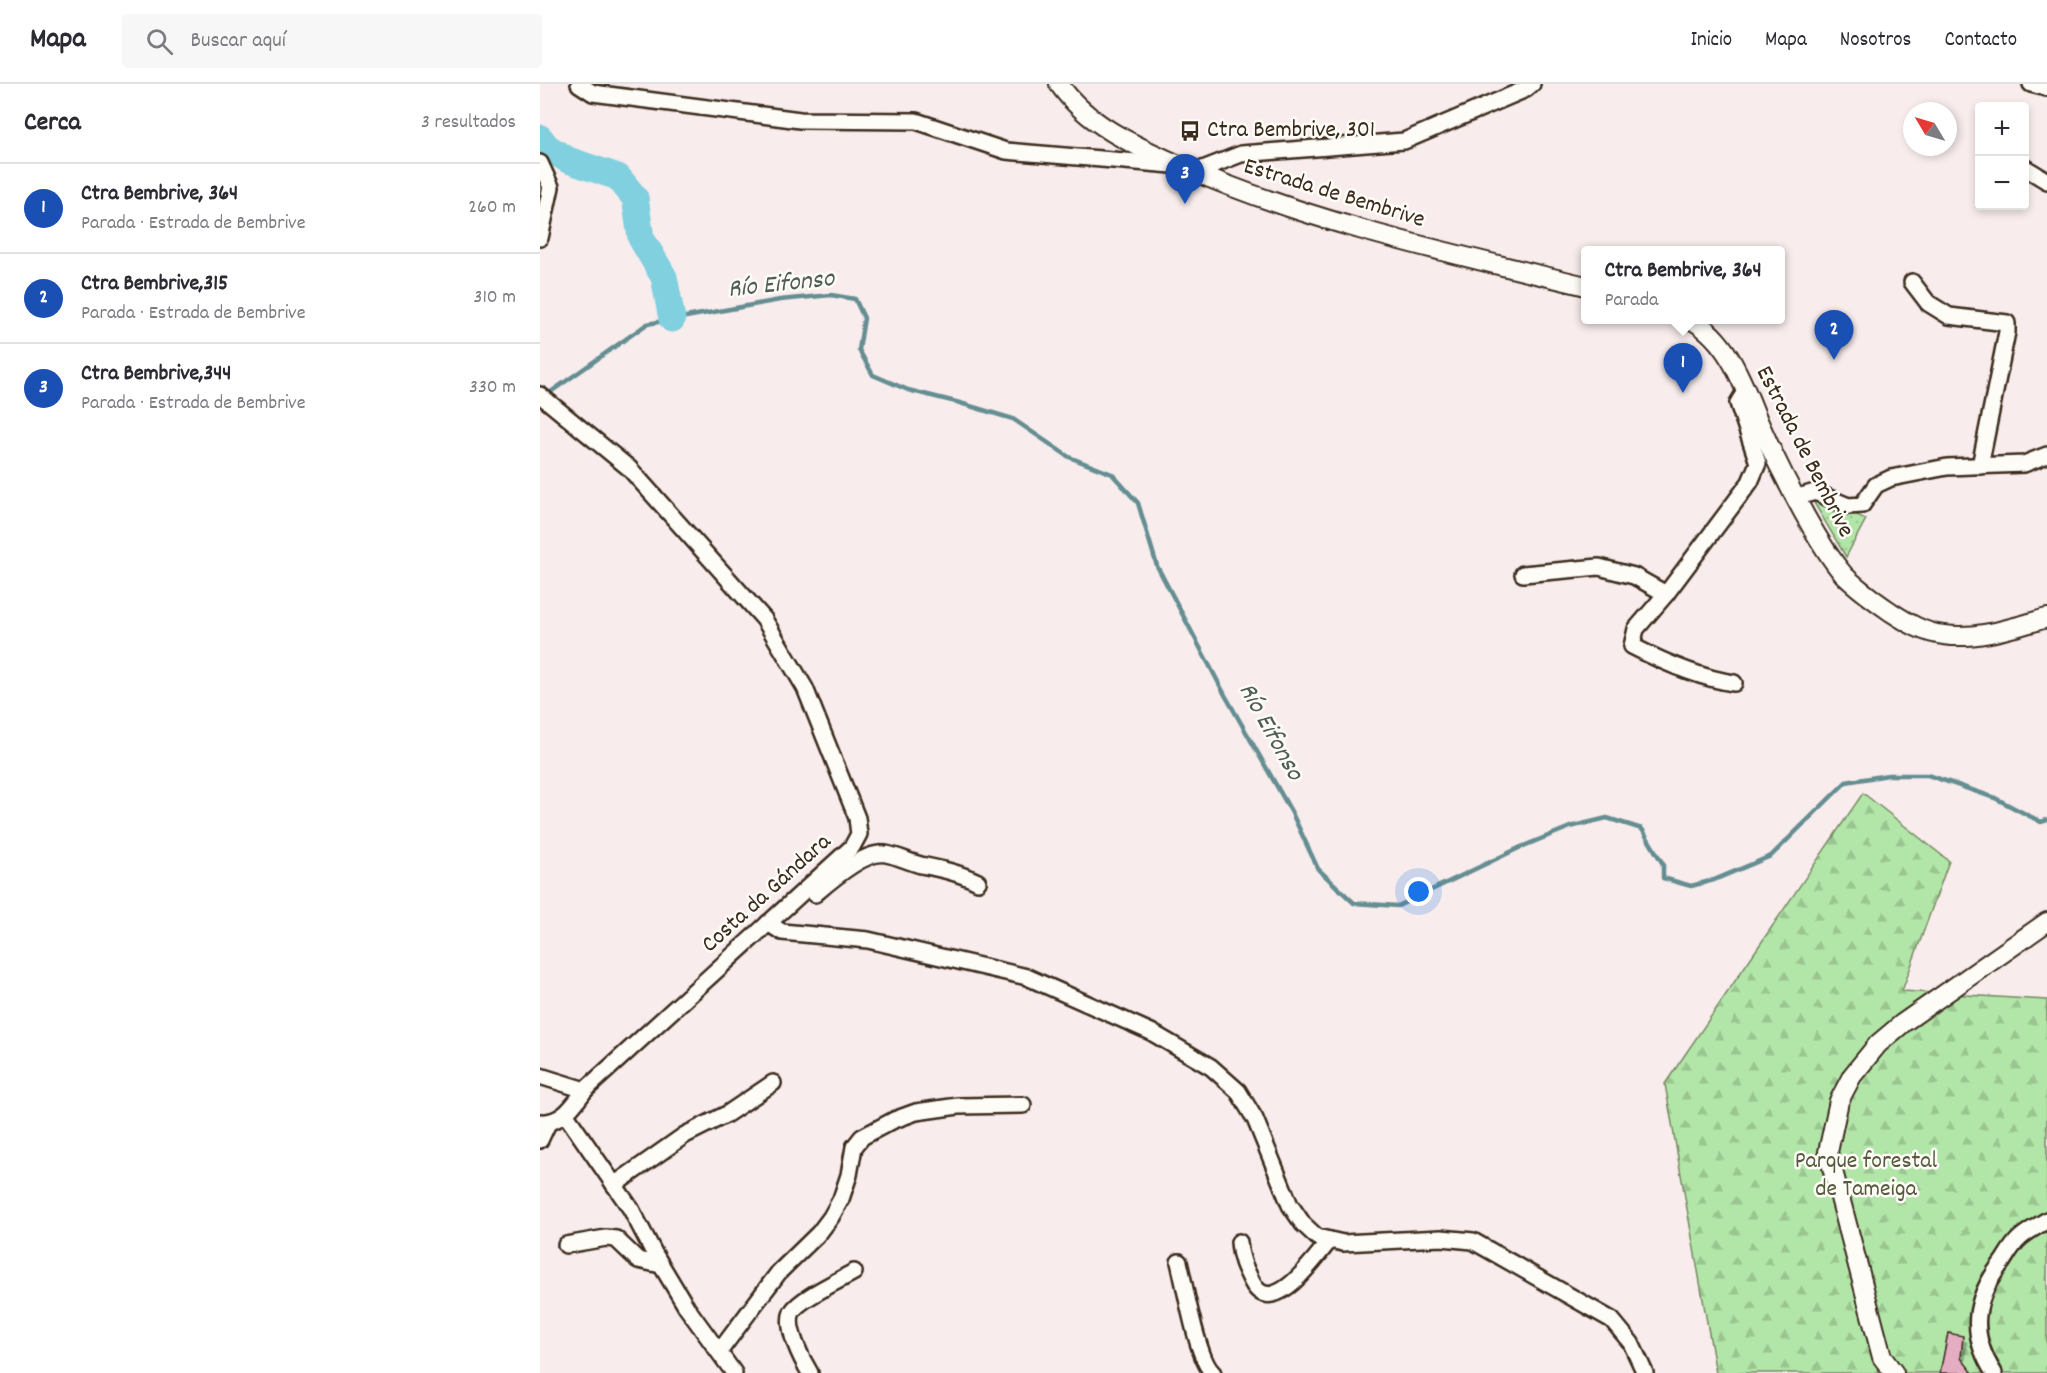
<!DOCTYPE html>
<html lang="es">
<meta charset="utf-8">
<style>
:root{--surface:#fff;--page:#f7f7f7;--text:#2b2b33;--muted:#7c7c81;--line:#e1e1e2;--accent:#3b2a1e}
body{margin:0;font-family:Dekko,sans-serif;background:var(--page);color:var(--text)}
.controls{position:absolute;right:18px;top:18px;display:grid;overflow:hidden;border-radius:6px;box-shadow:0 3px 9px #0003}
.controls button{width:54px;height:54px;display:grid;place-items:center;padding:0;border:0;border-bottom:2px solid var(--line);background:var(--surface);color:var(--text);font:30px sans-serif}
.compass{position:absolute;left:1363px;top:18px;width:54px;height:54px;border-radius:50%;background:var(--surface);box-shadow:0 3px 9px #0003;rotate:308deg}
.you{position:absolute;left:879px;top:808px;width:21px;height:21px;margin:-15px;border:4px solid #fff;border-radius:50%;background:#1a73e8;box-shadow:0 0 0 9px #1a73e833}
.badge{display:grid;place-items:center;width:39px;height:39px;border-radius:50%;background:var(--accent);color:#fff;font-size:20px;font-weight:700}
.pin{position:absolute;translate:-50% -50px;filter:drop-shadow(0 2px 3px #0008)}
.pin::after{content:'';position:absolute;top:32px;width:21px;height:18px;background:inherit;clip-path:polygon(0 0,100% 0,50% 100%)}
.popup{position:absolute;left:1041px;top:162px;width:204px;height:78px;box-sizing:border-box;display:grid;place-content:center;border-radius:6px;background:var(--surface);filter:drop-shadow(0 2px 4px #0005);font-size:20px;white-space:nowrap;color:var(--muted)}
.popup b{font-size:22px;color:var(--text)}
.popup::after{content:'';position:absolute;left:50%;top:100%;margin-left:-12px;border:12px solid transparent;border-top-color:var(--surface)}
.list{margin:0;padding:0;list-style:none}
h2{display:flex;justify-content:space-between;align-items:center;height:78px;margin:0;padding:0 24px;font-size:26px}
h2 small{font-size:20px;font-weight:400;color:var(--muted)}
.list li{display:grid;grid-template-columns:39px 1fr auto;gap:18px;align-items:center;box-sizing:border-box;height:90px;padding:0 24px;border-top:2px solid var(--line)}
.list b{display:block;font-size:22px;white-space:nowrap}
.list p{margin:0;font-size:20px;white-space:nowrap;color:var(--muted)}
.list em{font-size:20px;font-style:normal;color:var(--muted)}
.icon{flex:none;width:33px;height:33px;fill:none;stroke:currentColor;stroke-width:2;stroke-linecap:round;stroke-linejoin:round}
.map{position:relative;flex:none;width:1507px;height:1289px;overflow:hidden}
header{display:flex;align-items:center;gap:36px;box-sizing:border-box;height:84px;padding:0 30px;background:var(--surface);border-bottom:2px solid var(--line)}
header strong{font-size:28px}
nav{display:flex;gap:33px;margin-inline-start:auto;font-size:21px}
.search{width:420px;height:54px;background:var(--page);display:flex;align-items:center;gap:15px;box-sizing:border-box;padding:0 21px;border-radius:6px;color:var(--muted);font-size:22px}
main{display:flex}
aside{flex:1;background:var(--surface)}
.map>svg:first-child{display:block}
.green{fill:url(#green-dots);stroke:#768863;stroke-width:1.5}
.forest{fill:url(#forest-firs);stroke:#768863;stroke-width:1.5}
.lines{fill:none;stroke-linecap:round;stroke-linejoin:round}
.stream{stroke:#658e92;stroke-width:4.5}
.river{stroke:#81d0df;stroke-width:27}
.building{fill:#e4adc2;stroke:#3b2a1e;stroke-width:1.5;filter:url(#shadow)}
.minor-casing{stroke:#3b2a1e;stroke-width:20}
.tertiary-casing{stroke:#3b2a1e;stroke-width:22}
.minor{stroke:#fdfcf7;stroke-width:15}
.tertiary{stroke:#fdfcf7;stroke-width:18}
.labels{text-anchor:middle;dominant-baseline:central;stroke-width:5;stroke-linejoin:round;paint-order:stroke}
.poi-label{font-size:24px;fill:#3b2a1e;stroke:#fdfcf7;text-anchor:start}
.street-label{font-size:24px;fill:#3b2a1e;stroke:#fdfcf7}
.park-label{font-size:24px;fill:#595940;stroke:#fdfcf7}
.water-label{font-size:26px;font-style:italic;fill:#505c58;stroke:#fdfcf7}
</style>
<header>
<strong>Mapa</strong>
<div class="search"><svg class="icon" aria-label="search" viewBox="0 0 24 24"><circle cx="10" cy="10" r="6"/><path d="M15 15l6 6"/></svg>Buscar aquí</div>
<nav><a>Inicio</a><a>Mapa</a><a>Nosotros</a><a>Contacto</a></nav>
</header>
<main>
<aside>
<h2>Cerca<small>3 resultados</small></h2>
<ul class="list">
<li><span class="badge" style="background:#1a4fb4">1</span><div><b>Ctra Bembrive, 364</b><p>Parada · Estrada de Bembrive</p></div><em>260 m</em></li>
<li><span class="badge" style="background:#1a4fb4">2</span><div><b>Ctra Bembrive,315</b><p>Parada · Estrada de Bembrive</p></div><em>310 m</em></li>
<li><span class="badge" style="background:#1a4fb4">3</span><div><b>Ctra Bembrive,344</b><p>Parada · Estrada de Bembrive</p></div><em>330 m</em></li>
</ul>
</aside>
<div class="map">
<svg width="1507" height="1289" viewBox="0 0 1507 1289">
<defs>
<pattern id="green-dots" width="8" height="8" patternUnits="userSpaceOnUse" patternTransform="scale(1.5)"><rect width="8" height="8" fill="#b2e6a8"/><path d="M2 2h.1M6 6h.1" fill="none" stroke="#9ac590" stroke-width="1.8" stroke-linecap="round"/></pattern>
<pattern id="forest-firs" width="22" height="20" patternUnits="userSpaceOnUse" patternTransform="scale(1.5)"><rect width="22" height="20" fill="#b2e6a8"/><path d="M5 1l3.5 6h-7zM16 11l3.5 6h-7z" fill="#9ac590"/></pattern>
<filter id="shadow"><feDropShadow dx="3.5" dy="6" stdDeviation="0" flood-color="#0004"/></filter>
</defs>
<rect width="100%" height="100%" fill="#f8ecec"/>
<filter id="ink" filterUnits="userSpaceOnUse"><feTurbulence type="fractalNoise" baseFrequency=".0167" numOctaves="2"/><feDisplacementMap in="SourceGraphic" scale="12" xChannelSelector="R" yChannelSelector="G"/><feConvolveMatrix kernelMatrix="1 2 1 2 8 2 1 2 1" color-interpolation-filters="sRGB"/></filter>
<g filter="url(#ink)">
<path class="green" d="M1278 414 1326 435 1306 473 1273 417Z"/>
<path class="forest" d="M1323 709 1409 777 1362 907 1507 916V1289H1176L1125 1000Z"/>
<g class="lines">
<path class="stream" d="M5 312 107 240 240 216 291 211 315 215 324 234 319 266 333 291 368 306 420 319 473 335 529 373 572 390 598 419 617 482 685 611 752 729 778 785 814 819 858 822 981 763 1030 743 1067 734 1102 745 1123 780V794L1151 802 1174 796 1231 772 1306 698 1348 691H1388L1455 714 1501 738 1507 736"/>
<path class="river" d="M0 54 7 63 28 76 78 93 95 114 101 154 124 193 132 235"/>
</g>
<path class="building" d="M1408 1249 1423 1252 1421 1274 1433 1289H1400Z"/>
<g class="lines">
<g class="minor-casing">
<g id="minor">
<path d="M39 0 53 9 260 36 376 37 466 67 632 81"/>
<path d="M1491 0 1507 4"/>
<path d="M0 79 11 103 0 154"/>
<path d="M1484 83 1507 97"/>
<path d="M655 88 701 70 864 57 986 5 992 0"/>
<path d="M1372 198 1388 219 1409 232 1467 239V248L1440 382"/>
<path d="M0 311 89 384 224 535 265 604 317 734 319 750 312 763 45 1006"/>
<path d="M1255 414 1275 408 1308 422 1322 421 1336 401 1351 394 1407 383 1484 380 1507 371"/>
<path d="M983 490 1059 483 1094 492 1126 510"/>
<path d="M1194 599C1159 594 1123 578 1092 562L1096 545 1126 510 1210 398 1218 379 1198 319 1206 306"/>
<path d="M275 810C290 797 325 766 346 770 358 772 369 778 381 781 401 785 420 789 438 798"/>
<path d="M228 839 242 848 328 856 487 893 611 948 671 983 698 1007 715 1035 750 1121 763 1140 777 1153 803 1159 901 1154 933 1157 1072 1236 1091 1259 1105 1289"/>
<path d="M0 992 45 1006C33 1022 22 1040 0 1038"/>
<path d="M26 1031 91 1125 114 1169 147 1224 194 1289"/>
<path d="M0 1056 8 1039"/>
<path d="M74 1101 145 1051 187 1030 233 999"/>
<path d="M699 1158C700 1174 705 1184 712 1198 732 1237 775 1174 790 1156"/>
<path d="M26 1161 66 1154 76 1155 98 1176 121 1181"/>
<path d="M639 1178C645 1201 657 1276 673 1289"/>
<path d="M179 1268 239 1188 279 1149 291 1133 301 1115 309 1091 314 1063 322 1053 354 1036 376 1028 418 1022 483 1021"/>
<path d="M270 1289C262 1276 245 1243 252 1228 259 1215 300 1196 314 1188"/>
<path d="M1454 1289C1428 1249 1434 1214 1463 1177 1468 1169 1473 1160 1480 1154 1488 1147 1498 1142 1507 1136"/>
</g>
</g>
<g class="tertiary-casing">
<g id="tertiary">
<path d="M519 0C548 42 596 62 641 82 771 139 909 169 1046 202"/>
<path d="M1152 236C1190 257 1204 303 1220 341 1235 375 1252 409 1271 442 1281 459 1291 476 1304 491 1318 505 1335 517 1351 528 1368 539 1384 549 1404 551 1438 556 1474 543 1507 534"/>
<path d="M1354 1289 1342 1273 1288 1068 1299 1017 1312 992 1338 960 1363 939 1507 838"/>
</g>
</g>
<use href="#minor" class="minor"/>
<use href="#tertiary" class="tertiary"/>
</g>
</g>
<defs>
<g id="bus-bare" transform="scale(1.62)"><path d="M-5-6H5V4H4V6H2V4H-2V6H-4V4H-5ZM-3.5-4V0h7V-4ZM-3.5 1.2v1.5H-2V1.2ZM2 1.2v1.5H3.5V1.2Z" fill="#3b2a1e" stroke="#fdfcf7" stroke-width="2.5" paint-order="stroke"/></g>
</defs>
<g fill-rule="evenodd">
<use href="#bus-bare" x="650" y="47"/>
</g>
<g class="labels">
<g class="poi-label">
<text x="667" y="47">Ctra Bembrive, 301</text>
</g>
<g class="street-label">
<text transform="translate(794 110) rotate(17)">Estrada de Bembrive</text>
<text transform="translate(1264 368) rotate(63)">Estrada de Bembrive</text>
<text transform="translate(227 810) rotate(-42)">Costa da Gándara</text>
</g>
<g class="park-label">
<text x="1326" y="1078">Parque forestal<tspan x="1326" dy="28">de Tameiga</tspan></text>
</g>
<g class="water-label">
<text transform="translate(241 201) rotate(-6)">Río Eifonso</text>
<text transform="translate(730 648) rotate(61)">Río Eifonso</text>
</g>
</g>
</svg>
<div class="controls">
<button>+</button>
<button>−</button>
</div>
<svg class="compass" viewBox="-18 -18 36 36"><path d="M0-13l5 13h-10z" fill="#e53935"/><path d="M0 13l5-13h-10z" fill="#7c7c81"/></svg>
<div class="you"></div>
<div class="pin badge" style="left:1143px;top:309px;background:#1a4fb4">1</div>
<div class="popup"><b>Ctra Bembrive, 364</b>Parada</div>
<div class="pin badge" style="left:1294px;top:276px;background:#1a4fb4">2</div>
<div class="pin badge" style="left:645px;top:120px;background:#1a4fb4">3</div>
</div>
</main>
